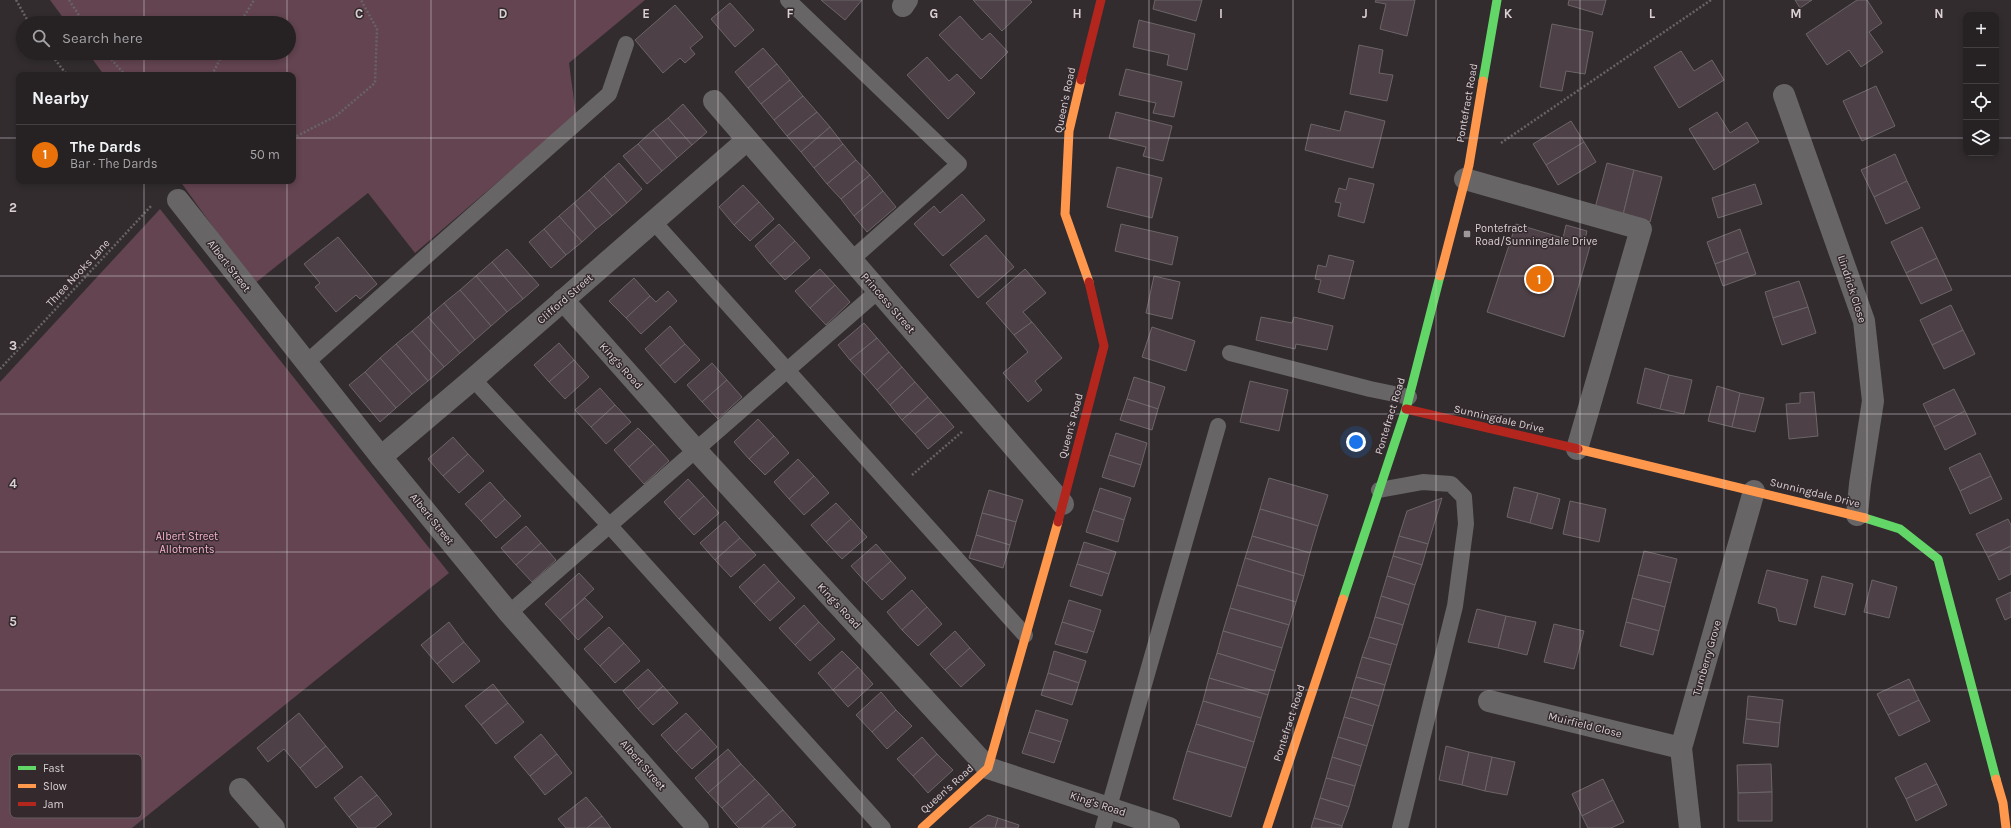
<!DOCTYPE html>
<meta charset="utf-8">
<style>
:root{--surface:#262123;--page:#322e30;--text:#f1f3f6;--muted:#a4a3a6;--line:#423e41;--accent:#9f989b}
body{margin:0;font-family:Karla,sans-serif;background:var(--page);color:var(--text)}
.controls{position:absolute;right:12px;top:12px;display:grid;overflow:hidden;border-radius:8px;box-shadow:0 2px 6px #0003}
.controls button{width:36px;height:36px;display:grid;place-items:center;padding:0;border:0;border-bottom:1px solid var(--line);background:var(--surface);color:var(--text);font:20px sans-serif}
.you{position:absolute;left:1356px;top:442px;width:14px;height:14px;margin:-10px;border:3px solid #fff;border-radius:50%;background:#1a73e8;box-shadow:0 0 0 6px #1a73e833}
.badge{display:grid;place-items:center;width:26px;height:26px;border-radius:50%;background:var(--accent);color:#fff;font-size:13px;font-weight:700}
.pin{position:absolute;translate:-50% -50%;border:2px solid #fff;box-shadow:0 1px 4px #0006}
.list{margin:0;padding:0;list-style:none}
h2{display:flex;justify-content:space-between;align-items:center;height:52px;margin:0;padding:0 16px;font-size:17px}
h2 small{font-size:13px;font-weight:400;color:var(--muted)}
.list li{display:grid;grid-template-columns:26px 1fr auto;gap:12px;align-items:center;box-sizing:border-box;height:60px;padding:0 16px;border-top:1px solid var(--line)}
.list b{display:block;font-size:15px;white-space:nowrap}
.list p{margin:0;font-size:13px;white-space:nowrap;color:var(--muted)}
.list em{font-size:13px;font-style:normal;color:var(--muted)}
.icon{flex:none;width:22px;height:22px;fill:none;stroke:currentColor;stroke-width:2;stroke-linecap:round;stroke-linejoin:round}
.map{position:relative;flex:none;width:2011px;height:828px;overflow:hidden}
.search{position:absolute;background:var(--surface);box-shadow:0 2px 6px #0003;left:16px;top:16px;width:280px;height:44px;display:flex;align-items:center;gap:10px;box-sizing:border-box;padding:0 14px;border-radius:22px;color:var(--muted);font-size:15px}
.panel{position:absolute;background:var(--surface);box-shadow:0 2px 6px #0003;left:16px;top:72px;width:280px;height:112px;border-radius:8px}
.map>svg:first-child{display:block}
.green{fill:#634450}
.building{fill:#4d4046;stroke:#6b6568}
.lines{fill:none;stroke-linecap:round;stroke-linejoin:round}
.path{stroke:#686365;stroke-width:2.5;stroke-dasharray:2 2;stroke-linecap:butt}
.lane{stroke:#686566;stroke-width:16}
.street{stroke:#686566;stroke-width:22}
.fast{stroke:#63d668;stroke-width:9}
.slow{stroke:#ff974d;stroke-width:9}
.jam{stroke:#b3261e;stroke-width:9}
.grid{fill:none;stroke:#d9d2d5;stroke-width:1;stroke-opacity:0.55}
.poi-dot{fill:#9f989b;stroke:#342a2e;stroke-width:1.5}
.labels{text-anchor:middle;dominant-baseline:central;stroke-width:3;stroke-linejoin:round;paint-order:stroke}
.street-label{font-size:11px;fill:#d9d2d5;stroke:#342a2e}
.poi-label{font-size:11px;fill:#d9d2d5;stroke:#342a2e;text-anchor:start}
.park-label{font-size:11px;fill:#f8b2cd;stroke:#342a2e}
.key{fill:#342a2e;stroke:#665c60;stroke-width:1}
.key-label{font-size:11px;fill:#d9d2d5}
.grid-label{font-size:13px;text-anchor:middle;font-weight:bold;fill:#d9d2d5;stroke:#342a2e;stroke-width:3;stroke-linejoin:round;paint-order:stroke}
</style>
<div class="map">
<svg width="2011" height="828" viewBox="0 0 2011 828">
<rect width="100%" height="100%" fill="#322c2f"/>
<g class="green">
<path d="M50 0H645L569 63 576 115 415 253 368 193 254 284 180 181H293V75H104L88 53H289V23H67Z"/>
<path d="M160 209 449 573 132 828H0V382Z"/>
</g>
<g class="building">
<path d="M821 0H862L845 20Z"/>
<path d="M973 0H1030L1032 2 1002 31Z"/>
<path d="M1155 0H1202L1196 21 1153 9Z"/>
<path d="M1376 0H1415L1407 36 1380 29 1386 4 1375 2Z"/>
<path d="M1569 0H1606L1602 15 1568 5Z"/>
<path d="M1795 0H1812L1800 8Z"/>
<path d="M1857 0H1867L1882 23 1869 32 1883 52 1861 67 1849 50 1827 65 1806 34Z"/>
<path d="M730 3 754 30 735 47 711 19Z"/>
<path d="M675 5 703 37 690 48 695 54 685 63 680 58 663 73 635 40Z"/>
<path d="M960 16 982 40 990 33 1008 52 981 79 939 35Z"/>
<path d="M1139 20 1195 34 1187 70 1167 65 1169 55 1133 47Z"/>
<path d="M1552 24 1593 32 1585 74 1566 71 1562 91 1540 87Z"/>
<path d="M1359 45 1383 50 1379 73 1393 75 1387 101 1350 94Z"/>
<path d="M763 48 777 64 748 88 735 72Z"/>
<path d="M1681 51 1694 71 1712 60 1724 80 1679 108 1654 67Z"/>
<path d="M927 57 949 81 957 74 975 93 948 119 907 75Z"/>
<path d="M777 64 790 80 761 104 748 88Z"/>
<path d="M1126 69 1182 82 1174 117 1153 113 1156 103 1119 95Z"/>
<path d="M790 80 803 96 774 120 761 104Z"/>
<path d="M1876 86 1895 126 1862 141 1843 101Z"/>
<path d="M803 96 817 112 787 136 774 120Z"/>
<path d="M683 104 707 132 692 145 668 118Z"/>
<path d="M1345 111 1385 121 1373 168 1305 150 1311 124 1340 131Z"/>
<path d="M817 112 830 127 801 152 787 136Z"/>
<path d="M1116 112 1172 126 1163 161 1143 156 1146 147 1109 138Z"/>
<path d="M1717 112 1730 133 1747 122 1759 142 1714 170 1689 129Z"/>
<path d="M668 118 692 145 677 158 653 130Z"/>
<path d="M1571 121 1584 142 1546 165 1533 144Z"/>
<path d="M830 127 843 144 814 168 801 152Z"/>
<path d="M653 130 677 158 662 171 638 144Z"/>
<path d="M1584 142 1596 162 1558 185 1546 165Z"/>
<path d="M638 144 662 171 647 184 623 156Z"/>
<path d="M843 144 856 160 827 184 814 168Z"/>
<path d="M1895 154 1907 181 1874 197 1861 170Z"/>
<path d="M856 160 870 175 841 199 827 184Z"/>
<path d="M619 163 642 189 627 203 604 176Z"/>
<path d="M1607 163 1634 170 1623 215 1595 208Z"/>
<path d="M1117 167 1162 178 1152 218 1107 207Z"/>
<path d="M1634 170 1662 177 1650 222 1623 215Z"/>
<path d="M870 175 883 191 854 216 841 199Z"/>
<path d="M604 176 627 203 612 216 589 190Z"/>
<path d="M1349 178 1374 184 1364 223 1338 216 1341 203 1335 202 1339 188 1346 190Z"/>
<path d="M1907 181 1920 208 1886 224 1874 197Z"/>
<path d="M1755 184 1762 204 1718 218 1712 198Z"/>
<path d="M743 185 759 202 734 225 719 207Z"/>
<path d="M589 190 612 216 596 229 574 203Z"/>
<path d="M883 191 896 207 867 232 854 216Z"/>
<path d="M962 194 985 220 943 256 914 224 934 206 940 213Z"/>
<path d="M759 202 774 219 750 241 734 225Z"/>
<path d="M574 203 596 229 582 242 559 216Z"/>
<path d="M559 216 582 242 566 255 544 229Z"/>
<path d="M779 224 795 241 770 264 755 246Z"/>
<path d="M1121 224 1178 237 1172 265 1115 251Z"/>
<path d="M1516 224 1563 238 1566 225 1587 231 1584 244 1590 246 1564 337 1487 312Z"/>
<path d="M1922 227 1937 258 1906 273 1891 242Z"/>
<path d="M544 229 566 255 551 268 529 242Z"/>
<path d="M1740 229 1748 252 1715 264 1707 242Z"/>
<path d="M986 235 1014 267 978 298 950 265Z"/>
<path d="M338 237 377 284 360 299 356 295 336 312 315 287 320 283 304 264Z"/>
<path d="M795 241 810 258 785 280 770 264Z"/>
<path d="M507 249 539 285 523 299 492 262Z"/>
<path d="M1748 252 1756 274 1723 286 1715 264Z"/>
<path d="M1329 255 1354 261 1344 299 1318 292 1321 280 1315 279 1318 265 1326 267Z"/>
<path d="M1937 258 1952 290 1921 304 1906 273Z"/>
<path d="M492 262 523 299 507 312 476 276Z"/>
<path d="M820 269 835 285 810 308 795 291Z"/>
<path d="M1025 269 1046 293 1023 312 1032 322 1014 335 986 303Z"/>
<path d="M476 276 507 312 491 326 460 290Z"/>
<path d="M1154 276 1180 282 1172 319 1146 313Z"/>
<path d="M634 278 650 296 626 318 609 301Z"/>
<path d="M1799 281 1808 307 1773 318 1765 292Z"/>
<path d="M835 285 850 302 826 325 810 308Z"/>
<path d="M460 290 491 326 475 340 444 303Z"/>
<path d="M668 291 677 301 641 334 626 318 650 296 656 302Z"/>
<path d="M444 303 475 340 460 353 428 317Z"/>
<path d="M1951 305 1963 330 1932 345 1920 320Z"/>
<path d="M1808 307 1816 333 1782 345 1773 318Z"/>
<path d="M428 317 460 353 444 367 412 331Z"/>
<path d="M1261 317 1292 323 1294 317 1333 326 1327 350 1296 344 1295 349 1256 340Z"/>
<path d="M1032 322 1062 358 1035 381 1042 390 1028 402 1003 373 1028 352 1014 335Z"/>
<path d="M864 323 877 338 850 360 838 345Z"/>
<path d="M670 326 685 344 660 366 645 349Z"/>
<path d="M1152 327 1195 341 1186 371 1142 357Z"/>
<path d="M1963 330 1975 354 1944 369 1932 345Z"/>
<path d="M412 331 444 367 428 381 396 344Z"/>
<path d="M877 338 889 352 864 375 850 360Z"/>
<path d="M559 343 574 360 549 382 534 365Z"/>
<path d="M396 344 428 381 412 394 380 358Z"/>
<path d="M685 344 700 360 675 383 660 366Z"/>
<path d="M889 352 902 367 877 390 864 375Z"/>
<path d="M380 358 412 394 396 408 365 372Z"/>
<path d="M574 360 589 377 565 399 549 382Z"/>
<path d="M712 363 727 380 702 402 687 385Z"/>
<path d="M902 367 915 382 890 405 877 390Z"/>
<path d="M1645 368 1669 375 1660 409 1637 403Z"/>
<path d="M365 372 396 408 380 422 349 385Z"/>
<path d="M1669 375 1692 380 1684 414 1660 409Z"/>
<path d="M1134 377 1165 387 1158 409 1127 399Z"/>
<path d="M727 380 742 397 718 419 702 402Z"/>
<path d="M1250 381 1288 390 1279 431 1240 422Z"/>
<path d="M915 382 928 397 902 420 890 405Z"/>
<path d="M1717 386 1740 393 1732 427 1708 421Z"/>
<path d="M600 388 615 405 591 427 575 410Z"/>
<path d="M1954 389 1965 411 1934 427 1923 404Z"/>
<path d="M1814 392 1818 436 1789 439 1786 404 1800 403V393Z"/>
<path d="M1740 393 1764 398 1755 432 1732 427Z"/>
<path d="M928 397 941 412 915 434 902 420Z"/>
<path d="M1127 399 1158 409 1152 430 1120 420Z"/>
<path d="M615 405 631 422 606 444 591 427Z"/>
<path d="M1965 411 1976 434 1945 450 1934 427Z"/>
<path d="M941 412 954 427 928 449 915 434Z"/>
<path d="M758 419 774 436 749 459 734 442Z"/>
<path d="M638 428 654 444 629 467 614 450Z"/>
<path d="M1116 433 1147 443 1141 465 1109 455Z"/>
<path d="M774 436 789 453 765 475 749 459Z"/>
<path d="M453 437 468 454 443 476 428 459Z"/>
<path d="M654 444 669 461 644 484 629 467Z"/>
<path d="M1980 453 1991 476 1960 491 1949 468Z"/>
<path d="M468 454 484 471 459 493 443 476Z"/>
<path d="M1109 455 1141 465 1134 487 1102 477Z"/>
<path d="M798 459 814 476 789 499 774 482Z"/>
<path d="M814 476 829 493 804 515 789 499Z"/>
<path d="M1991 476 2002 499 1970 514 1960 491Z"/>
<path d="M1269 478 1328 495 1318 526 1260 509Z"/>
<path d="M688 479 704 496 679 519 664 502Z"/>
<path d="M490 482 505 499 481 521 465 504Z"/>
<path d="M1514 487 1538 493 1530 523 1507 517Z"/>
<path d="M1100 488 1131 498 1124 520 1093 510Z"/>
<path d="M989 490 1023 500 1016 522 982 513Z"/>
<path d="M1538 493 1560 499 1552 529 1530 523Z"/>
<path d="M704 496 719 513 694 535 679 519Z"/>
<path d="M1442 498 1428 544 1399 536 1407 511Z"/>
<path d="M505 499 521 516 496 538 481 521Z"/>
<path d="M1570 501 1606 509 1599 542 1563 534Z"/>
<path d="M836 503 851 519 826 542 811 525Z"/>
<path d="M1260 509 1318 526 1310 553 1252 536Z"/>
<path d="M1093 510 1124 520 1118 542 1086 532Z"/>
<path d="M982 513 1016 522 1010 545 976 535Z"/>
<path d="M851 519 867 537 842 559 826 542Z"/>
<path d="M2008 519 2011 525V546L1988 557 1976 534Z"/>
<path d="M725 521 740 538 715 560 700 543Z"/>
<path d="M526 526 541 543 516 565 501 548Z"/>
<path d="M976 535 1010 545 1003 568 969 558Z"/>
<path d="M1252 536 1310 553 1304 576 1245 558Z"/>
<path d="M1399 536 1428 544 1422 565 1393 556Z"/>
<path d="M740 538 756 555 731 577 715 560Z"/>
<path d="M1084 542 1116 552 1109 574 1077 564Z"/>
<path d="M541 543 556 560 532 582 516 565Z"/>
<path d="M876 544 891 561 866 583 851 566Z"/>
<path d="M2011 546V574L1999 580 1988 557Z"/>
<path d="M1644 551 1677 559 1671 583 1638 575Z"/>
<path d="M1393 556 1422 565 1415 585 1387 576Z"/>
<path d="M1245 558 1304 576 1296 602 1237 585Z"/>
<path d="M891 561 906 578 882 600 866 583Z"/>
<path d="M764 564 779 581 754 604 739 587Z"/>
<path d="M1077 564 1109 574 1102 596 1070 586Z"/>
<path d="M1767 570 1808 580 1796 625 1779 621 1776 608 1758 603Z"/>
<path d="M579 573 594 589 560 620 545 604Z"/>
<path d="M1638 575 1671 583 1665 607 1632 598Z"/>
<path d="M1387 576 1415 585 1409 605 1381 596Z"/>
<path d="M1822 576 1853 584 1845 615 1814 607Z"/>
<path d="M1872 580 1897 587 1889 618 1864 612Z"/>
<path d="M779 581 795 598 770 621 754 604Z"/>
<path d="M1237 585 1296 602 1289 625 1230 608Z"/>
<path d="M912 590 927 607 902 630 887 612Z"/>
<path d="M2011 592V617L2005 620 1996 599Z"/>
<path d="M1381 596 1409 605 1403 625 1375 617Z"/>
<path d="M585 598 603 617 578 640 560 620Z"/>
<path d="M1632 598 1665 607 1659 631 1626 622Z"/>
<path d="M1069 600 1101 610 1094 632 1062 622Z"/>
<path d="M804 605 819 622 795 645 779 628Z"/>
<path d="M927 607 942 624 918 646 902 630Z"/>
<path d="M1230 608 1289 625 1282 648 1223 631Z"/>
<path d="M1477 609 1506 616 1498 648 1468 642Z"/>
<path d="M1506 616 1536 622 1527 655 1498 648Z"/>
<path d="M1375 617 1403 625 1397 645 1369 637Z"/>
<path d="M449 622 464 642 437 664 421 645Z"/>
<path d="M819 622 835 639 810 661 795 645Z"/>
<path d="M1062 622 1094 632 1087 653 1055 644Z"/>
<path d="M1626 622 1659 631 1653 655 1620 646Z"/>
<path d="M1554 624 1584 631 1574 669 1544 662Z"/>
<path d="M609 627 624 643 600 666 584 649Z"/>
<path d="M955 631 970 648 945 670 930 654Z"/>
<path d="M1223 631 1282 648 1275 671 1217 653Z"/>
<path d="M1369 637 1397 645 1391 665 1362 657Z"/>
<path d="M464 642 480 661 453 683 437 664Z"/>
<path d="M624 643 640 661 615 683 600 666Z"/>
<path d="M970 648 985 665 961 687 945 670Z"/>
<path d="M842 651 858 667 833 690 818 673Z"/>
<path d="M1054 651 1086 661 1079 683 1048 673Z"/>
<path d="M1217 653 1275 671 1268 695 1209 678Z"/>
<path d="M1362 657 1391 665 1385 685 1356 677Z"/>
<path d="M858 667 873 684 848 707 833 690Z"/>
<path d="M648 669 663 686 638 709 623 691Z"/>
<path d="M1048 673 1079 683 1072 705 1041 695Z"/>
<path d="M1356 677 1385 685 1379 706 1350 697Z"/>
<path d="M1209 678 1268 695 1261 718 1203 701Z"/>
<path d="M1909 679 1919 700 1888 715 1877 694Z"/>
<path d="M493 684 508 703 481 725 465 706Z"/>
<path d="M663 686 678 703 653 725 638 709Z"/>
<path d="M881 692 896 710 872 732 856 715Z"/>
<path d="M1748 696 1783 700 1780 723 1746 719Z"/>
<path d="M1350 697 1379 706 1373 726 1344 717Z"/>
<path d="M1919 700 1930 721 1899 736 1888 715Z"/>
<path d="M1203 701 1261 718 1254 742 1196 724Z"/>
<path d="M508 703 524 722 496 744 481 725Z"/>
<path d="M896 710 912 726 887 749 872 732Z"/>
<path d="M1036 710 1068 720 1061 742 1029 732Z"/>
<path d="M299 713 326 746 300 768 284 749 268 762 257 748Z"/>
<path d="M686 713 701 729 676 752 661 735Z"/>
<path d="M1344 717 1373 726 1367 746 1338 737Z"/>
<path d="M1746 719 1780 723 1778 747 1743 743Z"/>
<path d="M1196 724 1254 742 1246 768 1187 751Z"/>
<path d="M701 729 717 747 692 769 676 752Z"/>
<path d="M1029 732 1061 742 1054 763 1022 753Z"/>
<path d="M541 734 557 754 530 776 514 757Z"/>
<path d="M922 737 937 754 913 776 897 759Z"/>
<path d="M1338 737 1367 746 1361 766 1332 757Z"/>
<path d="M326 746 343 767 316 788 300 768Z"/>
<path d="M1446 746 1469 752 1462 785 1439 780Z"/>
<path d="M728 749 741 764 708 793 695 778Z"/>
<path d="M1187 751 1246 768 1231 817 1173 799Z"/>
<path d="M1469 752 1492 757 1485 791 1462 785Z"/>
<path d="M557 754 572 773 545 795 530 776Z"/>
<path d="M937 754 953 770 928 793 913 776Z"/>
<path d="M1332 757 1361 766 1355 786 1326 778Z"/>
<path d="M1492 757 1515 762 1507 795 1485 791Z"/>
<path d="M1926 763 1937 784 1906 799 1895 778Z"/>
<path d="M741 764 755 779 722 808 708 793Z"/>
<path d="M1771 764 1772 792 1738 793 1737 765Z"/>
<path d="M361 776 377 795 349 817 334 798Z"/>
<path d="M1326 778 1355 786 1349 807 1320 798Z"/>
<path d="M755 779 769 794 735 824 722 808Z"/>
<path d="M1603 779 1613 800 1582 816 1572 794Z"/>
<path d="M1937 784 1947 805 1916 821 1906 799Z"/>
<path d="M1772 792V821H1738V793Z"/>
<path d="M769 794 783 810 761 828H739L735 824Z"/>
<path d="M377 795 392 814 375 828H358L349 817Z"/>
<path d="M586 797 602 816 587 828H566L558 819Z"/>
<path d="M1320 798 1349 807 1342 826 1314 818Z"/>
<path d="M1613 800 1624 822 1611 828H1588L1582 816Z"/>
<path d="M783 810 796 825 792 828H761Z"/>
<path d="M988 815 998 818 995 828H969Z"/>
<path d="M602 816 611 828H587Z"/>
<path d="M998 818 1019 825 1018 828H995Z"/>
<path d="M1314 818 1342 826V828H1311Z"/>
</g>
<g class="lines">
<g class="path">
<path d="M16 0 29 23"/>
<path d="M69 0 84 23"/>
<path d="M240 23 254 0"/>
<path d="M50 53 67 75"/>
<path d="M106 53 125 75"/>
<path d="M212 75 223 53"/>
<path d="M293 138 336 116 375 83 377 29 361 0"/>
<path d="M1501 143 1711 0"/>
<path d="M0 369 152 205"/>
<path d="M912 475 963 431"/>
</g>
<g class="lane">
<path d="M788 0 959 164 851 260"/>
<path d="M653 221 1025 635"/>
<path d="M1230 353 1370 389 1409 397"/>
<path d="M306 363 609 94 626 44"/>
<path d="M473 379 609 525 883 828"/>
<path d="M1379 490 1423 482 1451 484 1464 497 1466 524 1455 606 1400 828"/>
<path d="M509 613 878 291"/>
<path d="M1103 828 1218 426"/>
</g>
<g class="street">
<path d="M903 6 907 0"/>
<path d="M1784 95 1864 321 1873 401 1860 484 1857 515"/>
<path d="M714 101 1063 504"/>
<path d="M1465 179 1641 229 1577 449"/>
<path d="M178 200 381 457 509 613 698 828"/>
<path d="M563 300 696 450 988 768 1169 828"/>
<path d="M381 457 473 379 747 140"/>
<path d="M1489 701 1681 748"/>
<path d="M240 789 274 828"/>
<path d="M1690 828 1681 748 1754 491"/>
</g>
<g class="fast">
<path d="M1483 81 1497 0"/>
<path d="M1865 518 1900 529 1938 559 1996 779"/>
<path d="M1343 599 1406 409 1440 276"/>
</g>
<g class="slow">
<path d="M1081 80 1069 131 1065 214 1089 282"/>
<path d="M1440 276 1469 165 1483 81"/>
<path d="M1578 449 1865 518"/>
<path d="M1996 779 2003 803 2006 828"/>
<path d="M922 828 988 768 1058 522"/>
<path d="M1267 828 1343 599"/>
</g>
<g class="jam">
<path d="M1081 80 1101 0"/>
<path d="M1406 409 1578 449"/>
<path d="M1058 522 1104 346 1089 282"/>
</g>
</g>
<path class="grid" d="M144 0V23M287 0V23M431 0V828M575 0V828M718 0V828M862 0V828M1006 0V828M1149 0V828M1293 0V828M1436 0V828M1580 0V828M1724 0V828M1867 0V828M144 53V75M287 53V75M0 138H19M293 138H1966M1996 138H2011M144 181V828M287 181V828M0 276H2011M0 414H2011M0 552H2011M0 690H2011"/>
<rect class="poi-dot" x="1463" y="230" width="8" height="8" rx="2"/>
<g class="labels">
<g class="street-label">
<text transform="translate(1065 100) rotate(-78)">Queen's Road</text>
<text transform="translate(1467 103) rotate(-80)">Pontefract Road</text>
<text transform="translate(229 266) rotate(52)">Albert Street</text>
<text transform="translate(78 273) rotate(-47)">Three Nooks Lane</text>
<text transform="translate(1852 289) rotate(72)">Lindrick Close</text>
<text transform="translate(565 299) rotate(-41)">Clifford Street</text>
<text transform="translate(888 303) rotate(49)">Princess Street</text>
<text transform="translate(621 366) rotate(48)">King's Road</text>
<text transform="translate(1390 416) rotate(-73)">Pontefract Road</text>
<text transform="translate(1499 419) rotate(13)">Sunningdale Drive</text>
<text transform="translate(1071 426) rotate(-75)">Queen's Road</text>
<text transform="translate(1815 493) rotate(14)">Sunningdale Drive</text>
<text transform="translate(432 519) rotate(51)">Albert Street</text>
<text transform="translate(839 606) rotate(47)">King's Road</text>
<text transform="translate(1707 658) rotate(-74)">Turnberry Grove</text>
<text transform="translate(1289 723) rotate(-72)">Pontefract Road</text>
<text transform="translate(1585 725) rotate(14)">Muirfield Close</text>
<text transform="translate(643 765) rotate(49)">Albert Street</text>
<text transform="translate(947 789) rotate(-42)">Queen's Road</text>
<text transform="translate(1098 804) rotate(18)">King's Road</text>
</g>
<g class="poi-label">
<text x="1475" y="228">Pontefract<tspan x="1475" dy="13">Road/Sunningdale Drive</tspan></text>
</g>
<g class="park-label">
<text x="187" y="536">Albert Street<tspan x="187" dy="13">Allotments</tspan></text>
</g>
</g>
<rect x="10" y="754" width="132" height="64" rx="6" class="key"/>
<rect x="18" y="766" width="18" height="4" fill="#63d668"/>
<rect x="18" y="784" width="18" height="4" fill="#ff974d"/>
<rect x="18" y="802" width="18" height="4" fill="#b3261e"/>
<g class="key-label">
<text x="43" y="772">Fast</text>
<text x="43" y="790">Slow</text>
<text x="43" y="808">Jam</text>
</g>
<g class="grid-label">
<text x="359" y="18">C</text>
<text x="503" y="18">D</text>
<text x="646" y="18">E</text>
<text x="790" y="18">F</text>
<text x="934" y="18">G</text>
<text x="1077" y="18">H</text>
<text x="1221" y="18">I</text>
<text x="1365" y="18">J</text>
<text x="1508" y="18">K</text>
<text x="1652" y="18">L</text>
<text x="1796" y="18">M</text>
<text x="1939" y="18">N</text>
<text x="13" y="212">2</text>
<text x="13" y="350">3</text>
<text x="13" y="488">4</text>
<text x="13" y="626">5</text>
</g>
</svg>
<div class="controls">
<button>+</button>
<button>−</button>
<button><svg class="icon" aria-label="locate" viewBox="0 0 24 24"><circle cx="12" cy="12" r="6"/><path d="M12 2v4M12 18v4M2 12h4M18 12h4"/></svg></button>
<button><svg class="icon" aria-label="layers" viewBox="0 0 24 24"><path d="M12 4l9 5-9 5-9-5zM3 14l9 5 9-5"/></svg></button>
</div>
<div class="you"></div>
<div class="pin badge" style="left:1539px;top:279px;background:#e8710a">1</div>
<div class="search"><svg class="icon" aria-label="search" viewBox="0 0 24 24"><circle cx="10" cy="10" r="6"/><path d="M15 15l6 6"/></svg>Search here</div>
<section class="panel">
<h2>Nearby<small></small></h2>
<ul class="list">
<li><span class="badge" style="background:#e8710a">1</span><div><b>The Dards</b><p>Bar · The Dards</p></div><em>50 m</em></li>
</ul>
</section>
</div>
